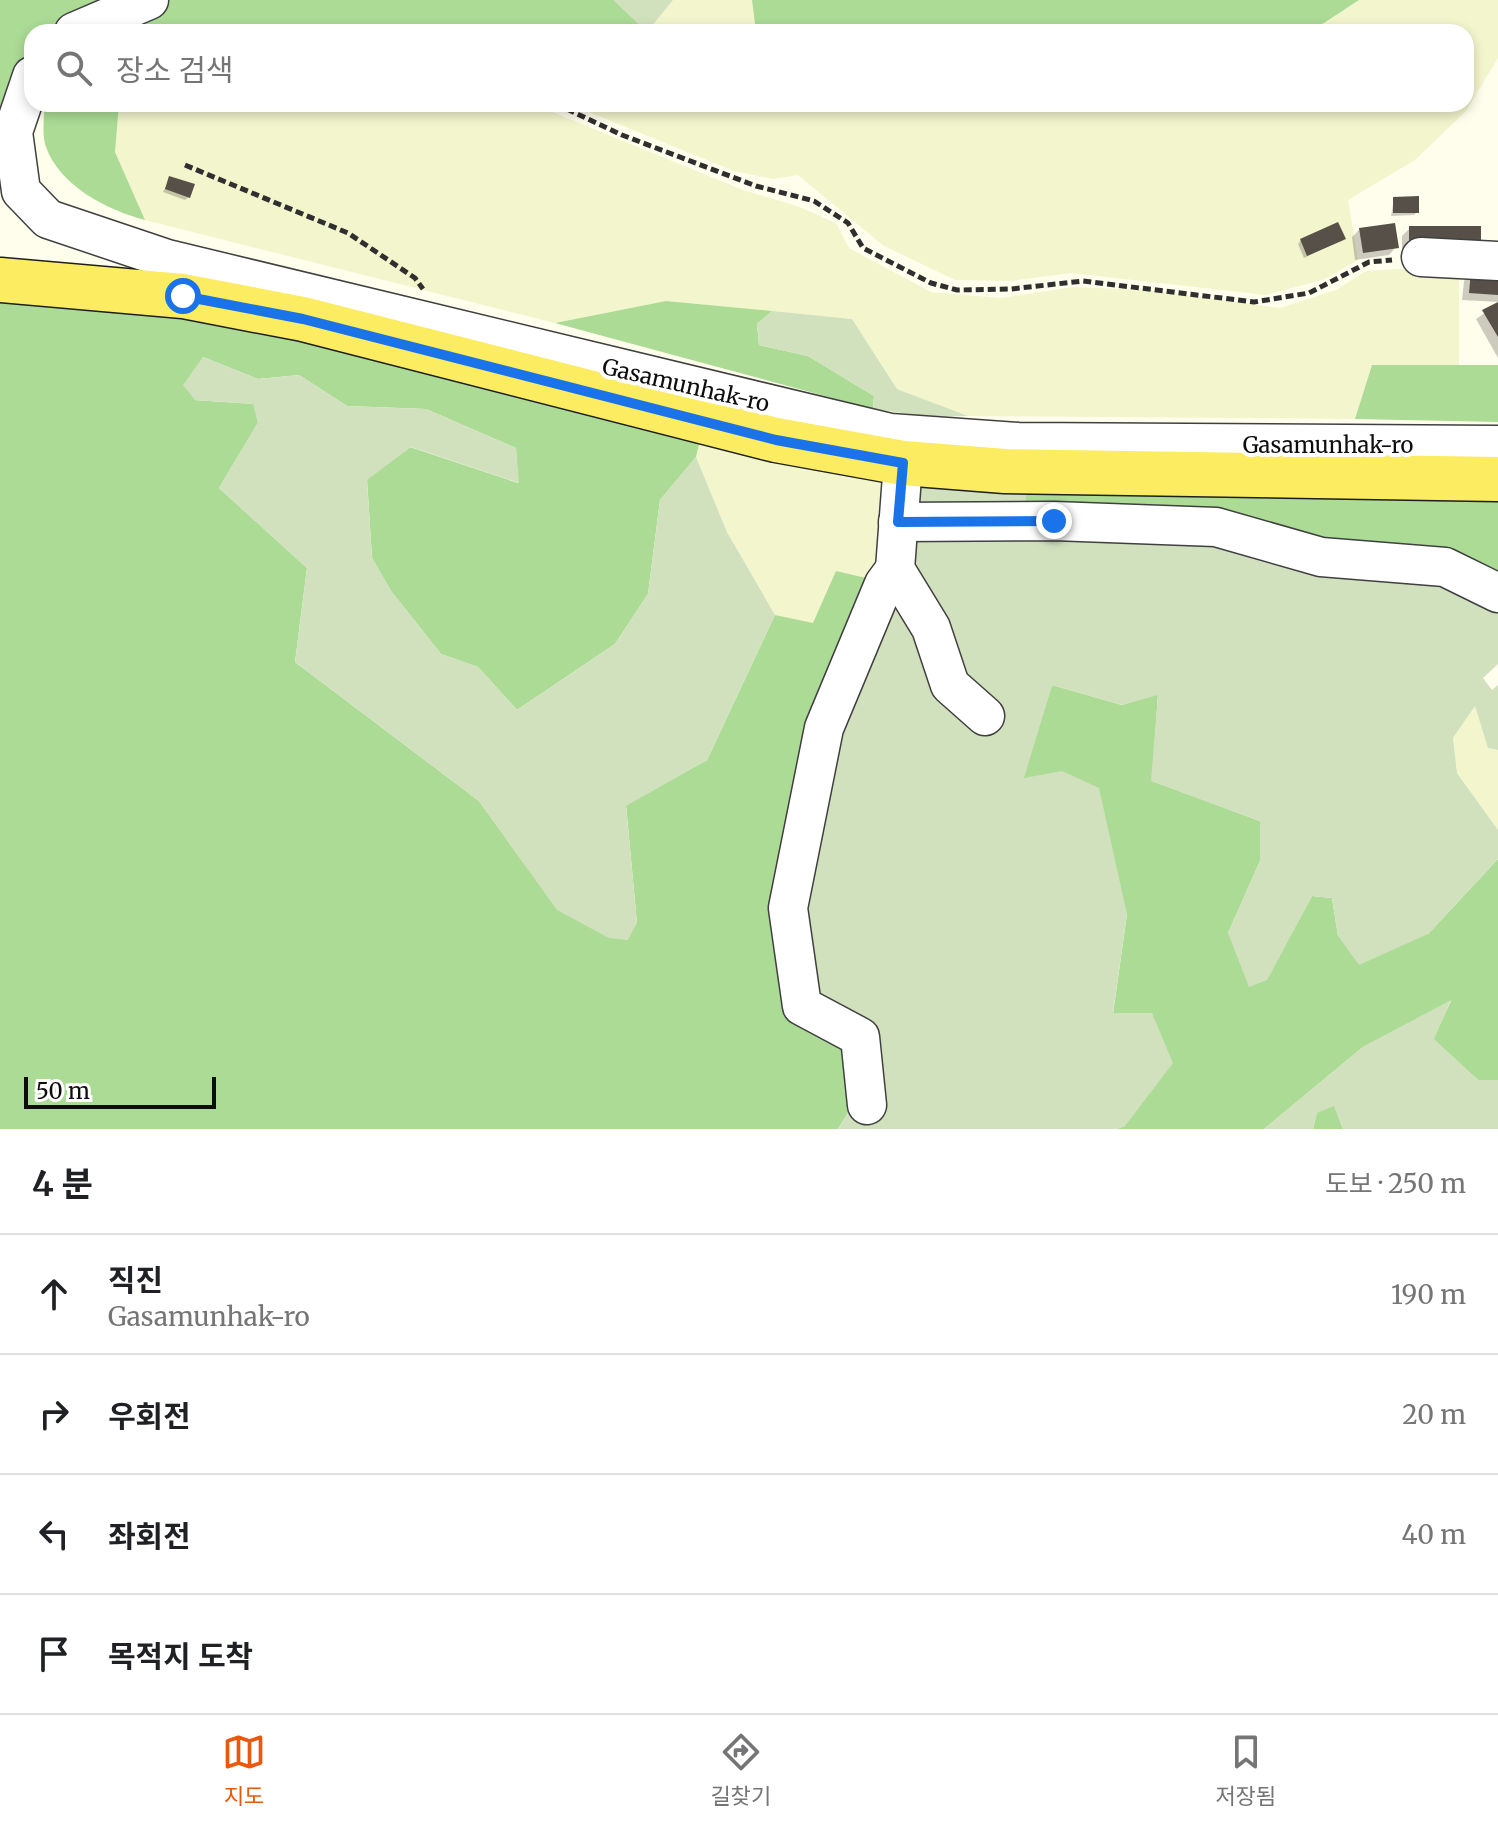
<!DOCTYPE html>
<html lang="ko">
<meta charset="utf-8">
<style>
:root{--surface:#fff;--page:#f6f6f6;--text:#202124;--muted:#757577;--line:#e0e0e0;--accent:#ea580c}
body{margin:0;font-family:Merriweather,"Noto Sans KR",serif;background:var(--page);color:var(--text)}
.scale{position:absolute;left:24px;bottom:20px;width:192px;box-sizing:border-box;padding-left:8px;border:4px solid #0d0d0d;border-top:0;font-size:22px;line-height:28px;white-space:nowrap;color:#0d0d0d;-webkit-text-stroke:6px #fff;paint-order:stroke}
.stop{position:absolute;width:24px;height:24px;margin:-18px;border:6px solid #1a73e8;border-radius:50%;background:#fff}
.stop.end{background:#1a73e8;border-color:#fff;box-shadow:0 2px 8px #0008}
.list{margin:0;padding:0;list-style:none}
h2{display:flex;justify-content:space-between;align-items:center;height:104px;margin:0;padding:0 32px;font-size:34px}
h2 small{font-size:26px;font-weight:400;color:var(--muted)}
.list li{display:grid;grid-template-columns:52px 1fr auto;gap:24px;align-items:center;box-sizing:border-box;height:120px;padding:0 32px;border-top:2px solid var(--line)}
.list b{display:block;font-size:30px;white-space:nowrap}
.list p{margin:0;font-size:26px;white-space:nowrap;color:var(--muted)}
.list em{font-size:26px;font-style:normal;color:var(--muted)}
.icon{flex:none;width:44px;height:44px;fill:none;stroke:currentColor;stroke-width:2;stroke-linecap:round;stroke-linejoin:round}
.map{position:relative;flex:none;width:1498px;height:1129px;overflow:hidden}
.search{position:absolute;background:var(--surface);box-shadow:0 4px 12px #0003;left:24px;right:24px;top:24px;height:88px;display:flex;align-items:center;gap:20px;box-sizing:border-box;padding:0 28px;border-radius:24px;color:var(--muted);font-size:30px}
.sheet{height:584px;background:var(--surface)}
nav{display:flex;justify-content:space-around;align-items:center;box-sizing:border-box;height:112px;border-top:2px solid var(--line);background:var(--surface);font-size:22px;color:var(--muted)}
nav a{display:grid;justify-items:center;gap:4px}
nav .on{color:var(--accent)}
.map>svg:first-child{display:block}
.farmland{fill:#f3f5cd}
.forest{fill:#abdb95}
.cemetery{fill:#d1e1be}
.shadow{fill:#0003}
.building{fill:#565049}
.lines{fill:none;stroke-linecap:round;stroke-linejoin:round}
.minor-casing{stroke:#404040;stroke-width:41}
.major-casing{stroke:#1e1e1e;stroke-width:47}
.path{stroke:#2f2f2f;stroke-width:5;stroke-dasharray:8 4;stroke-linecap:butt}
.minor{stroke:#fff;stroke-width:38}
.major{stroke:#fbec61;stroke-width:44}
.route{stroke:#1a73e8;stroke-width:10}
.labels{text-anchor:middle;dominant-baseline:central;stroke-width:8;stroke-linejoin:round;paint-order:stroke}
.street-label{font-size:22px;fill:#0d0d0d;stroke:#fff}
</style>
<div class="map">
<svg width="1498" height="1129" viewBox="0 0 1498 1129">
<rect width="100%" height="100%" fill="#fffeed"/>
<g class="farmland">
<path d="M673 0H752L756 32H647Z"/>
<path d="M1359 0H1498V58L1466 111 1415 160 1348 200 1358 260 1325 279 1266 295 1071 273 1011 281 955 280 884 246 798 175 773 179 734 171 569 104H1466V32H1302L1324 23Z"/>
<path d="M119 104H533L743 190 797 206 836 223 849 248 931 292 1001 298 1072 287 1147 290 1280 308 1336 290 1366 271 1459 265V365H1372L1355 419 968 416 897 389 852 319 666 301 555 323 145 220 115 152Z"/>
<path d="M701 436 892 476 879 581 813 624 775 615 727 532 696 457Z"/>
<path d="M1475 705 1488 748 1498 750V830L1457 773 1453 738Z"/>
</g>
<g class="forest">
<path d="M0 0H614L647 32H32V104H119L115 152 145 220C107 210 60 186 46 147 42 137 44 120 44 109L0 106Z"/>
<path d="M752 0H1359L1324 23 1302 32H756Z"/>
<path d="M0 295 181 314 301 337 701 436 696 457 660 500 648 594 615 644 517 710 478 667 441 654 391 591 372 558 367 479 410 447 518 483 516 448 426 409 347 406 299 375 258 379 203 357 195 400 254 404 258 423 219 488 307 568 295 662 479 801 557 909 637 923 626 805 707 760 775 615 813 623 836 571 879 581 853 1040 859 1095 838 1129H0Z"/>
<path d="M666 301 772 311 757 324 759 345 808 356 874 396 873 409 555 323Z"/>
<path d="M1372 365H1498V422L1355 419Z"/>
<path d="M1026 489 1498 492V586L1026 507Z"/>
<path d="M1052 685 1122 705 1158 694 1152 781 1260 821V861L1228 933 1267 979 1312 896 1332 898 1338 936 1428 934 1498 859V1080H1478L1433 1039 1451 1001 1363 1047 1264 1129H1116L1125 1126 1113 1014 1127 914 1023 778Z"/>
<path d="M1334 1105 1343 1129H1313L1317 1112Z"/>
</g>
<g class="cemetery">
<path d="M614 0H673L647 32Z"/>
<path d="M772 311 852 319 897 389 968 416 932 417 873 409 874 396 808 356 759 345 757 324Z"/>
<path d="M203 357 258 379 299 375 347 406 426 409 516 448 519 483 411 447 367 480 372 558 391 591 441 654 478 667 517 710 615 644 648 594 660 500 696 457 727 532 775 615 707 760 626 806 637 923 628 940 609 938 557 910 479 801 295 662 307 568 219 488 258 423 253 404 195 400 183 385Z"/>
<path d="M892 476 1026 489V507L1498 586V664L1483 678 1492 690 1498 685V750L1488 748 1475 706 1453 738 1457 773 1498 830V859L1428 934 1359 965 1338 936 1332 898 1312 896 1267 980 1249 987 1228 933 1260 861V821L1151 781 1158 695 1122 705 1052 685 1024 778 1062 771 1099 788 1127 914 1113 1013H1152L1173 1063 1125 1126 1116 1129H838L859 1095 853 1040 795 1006 818 727 879 581Z"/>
<path d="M1451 1000 1434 1039 1478 1080H1498V1129H1343L1334 1106 1317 1113 1313 1129H1264L1363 1047Z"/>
</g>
<g class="shadow">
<path d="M170 178 189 197 185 200 163 192Z"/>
<path d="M1394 199 1417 212 1414 215 1391 216Z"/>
<path d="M1410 228 1471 258H1402V236Z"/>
<path d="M1360 229 1396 247 1389 255 1355 260 1352 237Z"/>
<path d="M1344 239 1304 258 1298 244 1301 240Z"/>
<path d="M1471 273 1498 275V302L1462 300 1464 281Z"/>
<path d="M1498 304V358L1476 319Z"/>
</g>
<g class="building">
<path d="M169 176 195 184 190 198 165 189Z"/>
<path d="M1419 196V213H1393V197Z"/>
<path d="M1338 222 1346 239 1307 256 1300 239Z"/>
<path d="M1395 223 1399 248 1363 253 1359 228Z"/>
<rect x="1409" y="226" width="72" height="25"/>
<path d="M1471 271 1498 273V295L1469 293Z"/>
<path d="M1498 302V337L1482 310Z"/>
</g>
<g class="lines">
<g class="minor-casing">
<g id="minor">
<path d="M74 32 149 0"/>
<path d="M32 76 13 132 21 191 48 219 167 259 890 433 1018 442 1498 445"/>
<path d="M1421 257 1498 261"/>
<path d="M903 463 895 569 931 628 950 685 985 716"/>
<path d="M898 522 1054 521 1216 527 1321 557 1445 567 1498 593"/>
<path d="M867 1105 860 1037 802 1006 788 908 824 728 884 584 895 569"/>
</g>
</g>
<g class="major-casing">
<path id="major" d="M0 280 183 296 303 319 776 440 903 463 1005 471 1498 479"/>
</g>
<g class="path">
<path d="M556 104 622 135 756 186 814 201 848 223 863 248 931 283 957 290 1011 289 1083 281 1254 302 1309 293 1369 262 1392 260"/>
<path d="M185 165 348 233 415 278 423 289"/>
</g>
<use href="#minor" class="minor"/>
<use href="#major" class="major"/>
</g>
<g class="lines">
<path class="route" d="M183 296 303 319 776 440 903 463 898 522 1054 521"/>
</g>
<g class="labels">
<g class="street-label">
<text transform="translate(686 385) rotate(13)">Gasamunhak-ro</text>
<text x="1328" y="445">Gasamunhak-ro</text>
</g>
</g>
</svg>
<div class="scale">50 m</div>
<div class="stop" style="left:183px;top:296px"></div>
<div class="stop end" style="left:1054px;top:521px"></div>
<div class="search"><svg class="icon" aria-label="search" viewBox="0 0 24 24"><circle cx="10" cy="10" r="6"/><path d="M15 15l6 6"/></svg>장소 검색</div>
</div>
<section class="sheet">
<h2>4 분<small>도보 · 250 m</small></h2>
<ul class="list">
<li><svg class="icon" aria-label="ahead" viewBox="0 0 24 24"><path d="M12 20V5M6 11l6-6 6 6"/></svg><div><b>직진</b><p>Gasamunhak-ro</p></div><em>190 m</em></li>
<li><svg class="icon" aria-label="right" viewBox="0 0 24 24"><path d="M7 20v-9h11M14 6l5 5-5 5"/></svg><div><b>우회전</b></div><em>20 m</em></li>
<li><svg class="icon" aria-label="left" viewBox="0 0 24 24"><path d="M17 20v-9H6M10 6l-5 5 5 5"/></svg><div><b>좌회전</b></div><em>40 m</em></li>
<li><svg class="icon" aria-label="arrive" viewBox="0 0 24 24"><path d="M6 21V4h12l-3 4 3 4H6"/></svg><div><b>목적지 도착</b></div></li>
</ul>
</section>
<nav>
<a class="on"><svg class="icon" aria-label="map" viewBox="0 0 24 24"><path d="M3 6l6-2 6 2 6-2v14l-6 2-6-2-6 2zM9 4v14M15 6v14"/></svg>지도</a>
<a><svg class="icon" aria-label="directions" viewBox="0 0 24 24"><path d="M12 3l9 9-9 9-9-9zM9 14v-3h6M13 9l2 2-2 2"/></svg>길찾기</a>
<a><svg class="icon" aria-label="saved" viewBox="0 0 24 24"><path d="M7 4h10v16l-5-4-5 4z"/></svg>저장됨</a>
</nav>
